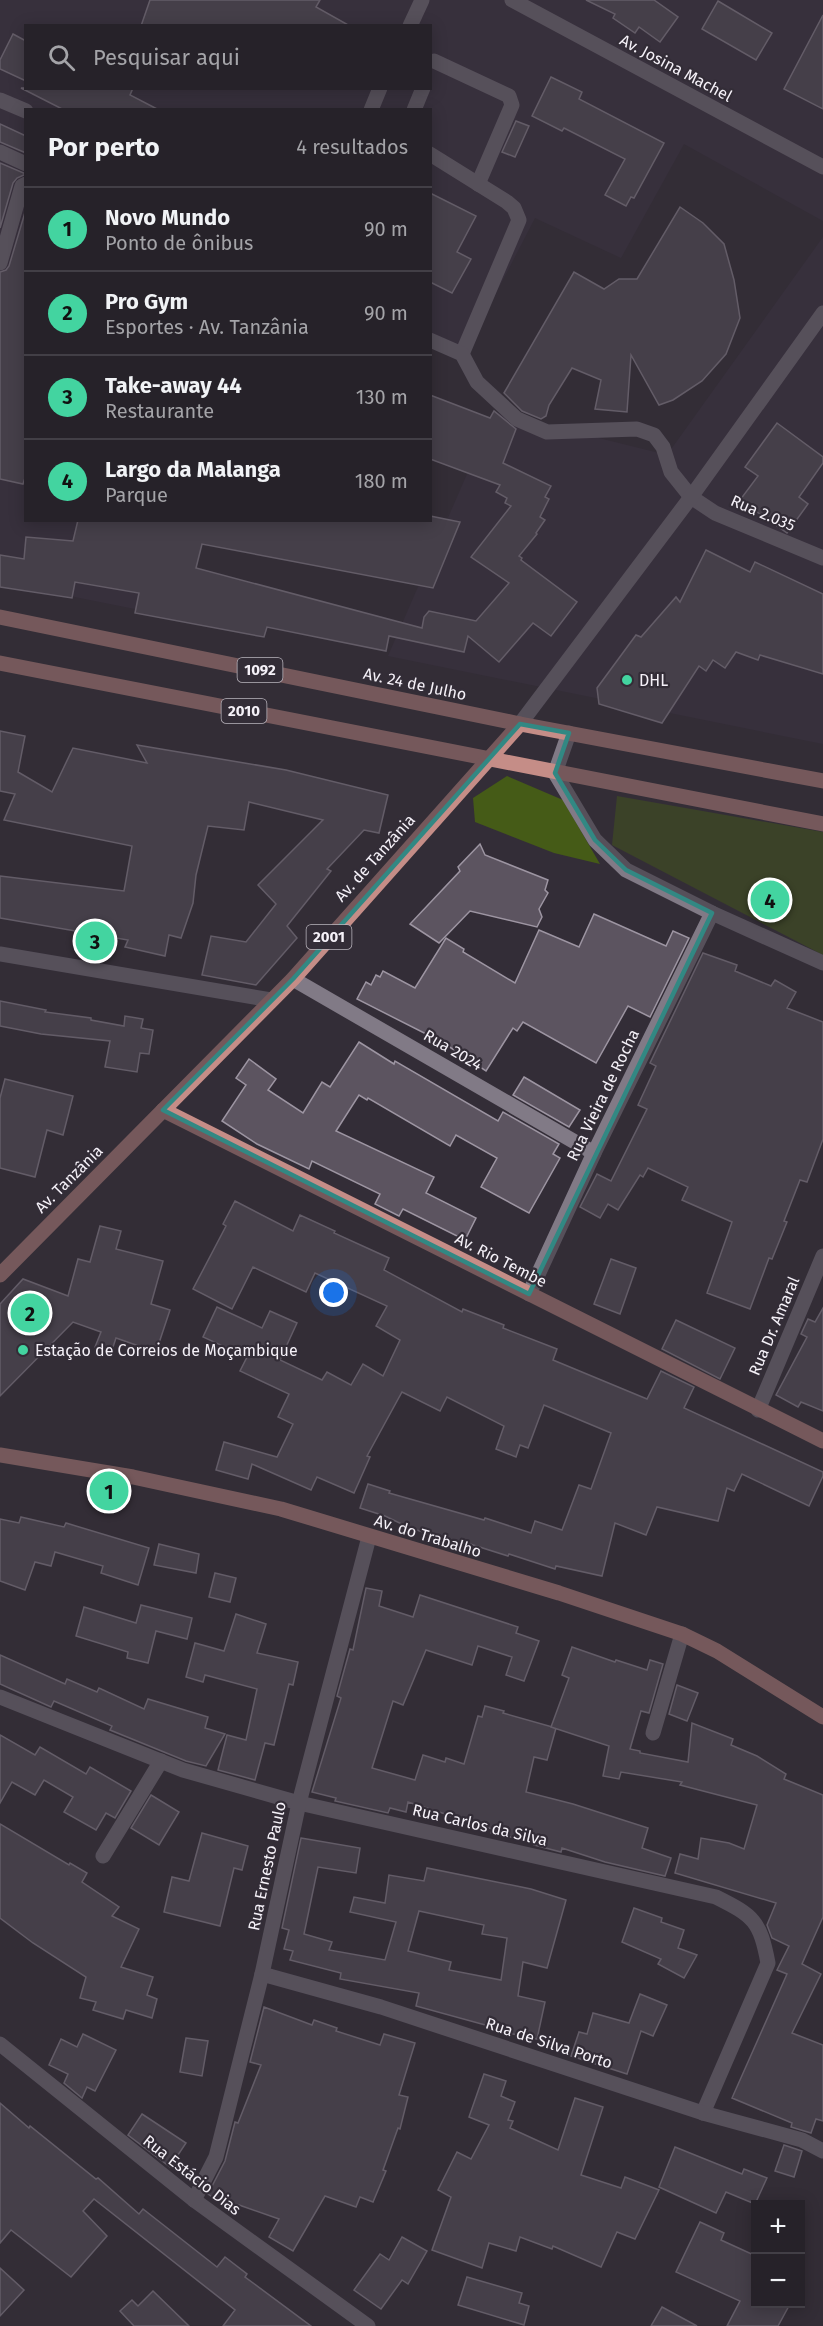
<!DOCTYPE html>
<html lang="pt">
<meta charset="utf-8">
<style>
:root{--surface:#262229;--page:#2e2a31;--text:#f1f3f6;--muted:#a4a4a8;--line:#423f46;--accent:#43d4a0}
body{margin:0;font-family:"Fira Sans",sans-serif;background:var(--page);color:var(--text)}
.controls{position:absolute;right:18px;bottom:18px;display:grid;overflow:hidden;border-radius:0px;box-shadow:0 3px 15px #0003}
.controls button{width:54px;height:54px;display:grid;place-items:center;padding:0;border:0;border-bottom:2px solid var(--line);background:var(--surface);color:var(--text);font:30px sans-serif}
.you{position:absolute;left:334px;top:1293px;width:21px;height:21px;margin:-15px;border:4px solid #fff;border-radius:50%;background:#1a73e8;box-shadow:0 0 0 9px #1a73e833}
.badge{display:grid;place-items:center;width:39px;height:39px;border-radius:50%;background:var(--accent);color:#111;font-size:20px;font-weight:700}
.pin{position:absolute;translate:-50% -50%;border:3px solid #fff;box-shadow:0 2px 6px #0006}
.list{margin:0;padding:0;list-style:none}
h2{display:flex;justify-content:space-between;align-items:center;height:78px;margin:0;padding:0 24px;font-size:26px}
h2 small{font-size:20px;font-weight:400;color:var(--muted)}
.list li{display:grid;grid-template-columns:39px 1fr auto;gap:18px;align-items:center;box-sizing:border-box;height:84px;padding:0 24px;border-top:2px solid var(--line)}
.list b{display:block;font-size:22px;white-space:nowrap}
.list p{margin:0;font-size:20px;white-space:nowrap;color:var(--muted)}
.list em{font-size:20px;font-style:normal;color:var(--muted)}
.icon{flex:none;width:33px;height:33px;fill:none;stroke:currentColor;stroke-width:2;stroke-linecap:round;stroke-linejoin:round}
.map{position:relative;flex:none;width:823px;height:2326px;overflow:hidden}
.search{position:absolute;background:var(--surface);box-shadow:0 3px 15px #0003;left:24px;top:24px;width:408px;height:66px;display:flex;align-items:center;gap:15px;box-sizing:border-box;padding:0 21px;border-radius:0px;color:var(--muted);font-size:22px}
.panel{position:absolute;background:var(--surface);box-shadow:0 3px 15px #0003;left:24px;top:108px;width:408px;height:414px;border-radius:0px}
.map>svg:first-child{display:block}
.built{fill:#3d3343;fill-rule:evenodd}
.green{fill:#455b17}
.building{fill:#5c5460;stroke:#9d95a2;stroke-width:1.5;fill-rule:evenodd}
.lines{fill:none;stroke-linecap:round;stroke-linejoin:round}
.minor{stroke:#817a86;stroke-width:15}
.major{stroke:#c58d87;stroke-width:15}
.marked{fill:none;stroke:#328883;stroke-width:4.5;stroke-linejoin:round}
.poi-dot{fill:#43d4a0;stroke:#332d37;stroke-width:2}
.labels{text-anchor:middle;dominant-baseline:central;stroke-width:4.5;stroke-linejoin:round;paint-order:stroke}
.shield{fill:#332d37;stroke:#bbb6be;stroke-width:1.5}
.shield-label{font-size:15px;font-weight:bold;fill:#f5f1f8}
.street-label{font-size:16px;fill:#f5f1f8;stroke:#332d37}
.poi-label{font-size:16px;fill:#f5f1f8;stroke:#332d37;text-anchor:start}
</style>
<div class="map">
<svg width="823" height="2326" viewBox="0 0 823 2326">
<rect width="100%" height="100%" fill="#332d37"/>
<g class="built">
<path d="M0 0H823V221L684 144 621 258 535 218 463 357 431 344 430 110H26V520L175 521 135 609 0 582ZM26 26H430V88H26Z"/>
<path d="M823 237V744L388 656 494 412 667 455Z"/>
</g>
<g class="green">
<path d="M507 776 563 800 600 864 554 853 475 822 473 798Z"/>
<path d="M617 796 823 832V955L612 845Z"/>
</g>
<g class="building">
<path d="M150 0H320L316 7 350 26H141Z"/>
<path d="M586 0H654L678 17 660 42 639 27 635 33 613 18 615 14Z"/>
<path d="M718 1 772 33 756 60 702 29Z"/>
<path d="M823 15V109L784 89Z"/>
<path d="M13 34 26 41V81L0 69V60Z"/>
<path d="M551 77 582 92 579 99 664 143 634 198 631 197 626 206 605 195 625 159 564 128 562 131 532 116Z"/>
<path d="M21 88H133L130 95 159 110H64Z"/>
<path d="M516 121 529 126 515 157 502 152Z"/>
<path d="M0 124 26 136V153L0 142Z"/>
<path d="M0 163 26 174 17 178 13 183 0 228Z"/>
<path d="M430 193 476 216 457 252 471 259 452 293 430 282Z"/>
<path d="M680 207 703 223 724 244 734 280 740 318 726 354 702 381 673 400 659 405 631 355 627 412 595 409 601 380 572 368 549 405 546 416 541 419 522 411 504 393 574 272 604 289 619 279H637Z"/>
<path d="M26 209V475L23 484 0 479V272L6 270 9 266Z"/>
<path d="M430 395 490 418 494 411 516 429 503 463 551 486 545 497 549 499 540 517 545 520 536 533 537 534 519 556 522 558 521 560 577 602 551 636 533 623 499 662 468 636 464 652 389 636 386 651 267 627 264 637 135 613 139 593 75 582 72 598 0 587V555L24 559 26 537 73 541 78 520H430V516L460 522 433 588 202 544 196 568 422 628 424 617 429 611 476 621 509 583 471 557 511 506 505 503 507 498 496 492 500 485 430 459Z"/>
<path d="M777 423 823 457V463L799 497 808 504 787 533 740 500 758 476 745 467Z"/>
<path d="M706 550 750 572 755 562 823 594V674L760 655 758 660 736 652 725 668 713 660 706 671 699 666 662 723 599 704 597 688 636 635 641 637 676 597 680 602Z"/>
<path d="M0 731 25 736 18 772 52 792 73 748 147 763 137 745 286 770 388 795 379 833 364 830 327 869 331 871 287 926 297 938 256 985 202 975 211 936 246 942 276 904 258 885 323 820 249 802 244 830 208 826 196 875 193 903 181 938 169 935 165 956 125 947 128 940 0 918V876L124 891 132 846 4 820 15 794 0 791Z"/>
<path d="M480 844 485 855 548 880 545 890 548 893 539 909 542 917 537 927 470 911 439 943 410 924 460 871 458 867Z"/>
<path d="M594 914 666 946 673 931 689 938 650 1017 628 1006 596 1063 523 1022 517 1031 513 1028 486 1071 442 1042 357 999 366 982 371 985 376 975 380 977 383 971 415 988 446 938 464 949 463 952 515 983 539 930 579 947Z"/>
<path d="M703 953 737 965 735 971 771 986 775 980 796 992 787 1008 823 1022V1139L807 1182 800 1180 784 1221 787 1222 772 1259 769 1258 750 1309 707 1293 732 1222 682 1200 688 1187 648 1168 643 1177 640 1175 618 1210 608 1204 600 1218 580 1207 597 1174 611 1181 647 1109 638 1105 656 1066 650 1063Z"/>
<path d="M0 1001 46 1010 45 1012 91 1018V1020L124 1026 125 1016 143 1019 141 1028 153 1030 149 1054 140 1053 137 1072 105 1067 110 1041 41 1034 0 1026Z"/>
<path d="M359 1042 394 1064 395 1061 498 1121 503 1112 559 1144 553 1154 560 1158 529 1213 481 1187 497 1158 456 1135 450 1146 368 1098 367 1100 359 1095 336 1131 434 1177 426 1193 476 1218 465 1240 403 1209 399 1216 375 1204 380 1194 312 1161 309 1169 257 1144 222 1121 246 1085 236 1078 249 1059 276 1079 268 1090 303 1113 322 1082 330 1087Z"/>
<path d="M524 1077 580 1110 569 1127 513 1095Z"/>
<path d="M5 1079 73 1096 63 1135 47 1130 35 1177 0 1168V1098Z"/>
<path d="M235 1201 293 1231 300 1215 335 1231 334 1233 389 1258 384 1270 462 1312 463 1309 504 1325 503 1328 557 1349 553 1360 647 1399 661 1371 694 1387 684 1408 823 1472V1476L809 1506 742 1474 734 1491 727 1488 718 1521 657 1507 646 1535 615 1523 602 1576 556 1566 555 1569 509 1554 508 1556 470 1544 469 1546 410 1528 385 1516 360 1508 368 1484 390 1491 389 1493 484 1520 485 1518 531 1533 535 1521 562 1530 579 1485 591 1489 611 1433 544 1405 528 1448 520 1445 516 1457 496 1449 504 1426 447 1397 440 1411 402 1392 367 1456 370 1457 354 1493 317 1477 311 1490 252 1464 248 1479 216 1470 224 1442 277 1457 293 1424 278 1417 289 1394 240 1371 247 1357 203 1337 217 1307 262 1328 270 1311 297 1323 280 1360 322 1380 327 1372 351 1385 363 1364 383 1376 400 1340 376 1326 387 1306 315 1273 306 1292 253 1267 232 1309 193 1289 226 1226 223 1224Z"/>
<path d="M100 1226 121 1231 116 1249 163 1261 151 1304 170 1310 156 1352 116 1338 111 1353 95 1347 101 1332 73 1322 0 1396V1304L23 1279 68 1296 78 1259 90 1262Z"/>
<path d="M611 1259 636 1268 620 1314 594 1304Z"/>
<path d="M823 1308V1411L801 1402 798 1407 776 1395 807 1337 801 1334 808 1319 815 1322Z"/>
<path d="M676 1320 735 1348 720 1379 662 1349Z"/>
<path d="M21 1517 64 1527 66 1523 149 1548 138 1585 101 1573 103 1566 55 1552 51 1566 35 1562 25 1590 0 1581V1519L19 1523Z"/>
<path d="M159 1544 199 1554 196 1573 154 1565Z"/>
<path d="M215 1573 236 1578 230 1602 209 1597Z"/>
<path d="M366 1588 382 1591 379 1606 413 1617 420 1595 518 1627 516 1633 539 1641 524 1681 506 1675 512 1657 478 1646 472 1665 426 1650 403 1705 393 1701 372 1768 415 1780 423 1755 445 1762 446 1758 464 1764 478 1716 482 1717 485 1706 504 1711 503 1713 556 1728 547 1760 534 1757 526 1792 573 1804 648 1828 642 1848 671 1858 665 1876 605 1862 562 1848 561 1852 534 1845 535 1842 491 1833 492 1829 408 1802 406 1812 390 1808 388 1813 335 1801 336 1798 312 1792 341 1698 337 1696 350 1649 353 1650Z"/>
<path d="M141 1605 192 1618 187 1639 156 1631 148 1663 127 1658 128 1652 76 1636 84 1607 136 1623Z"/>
<path d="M236 1614 266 1624 257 1653 298 1662 293 1685 289 1684 274 1745 265 1743 255 1780 218 1770 227 1735 246 1740 257 1689 205 1675 203 1682 186 1677 195 1643 224 1651Z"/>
<path d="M572 1647 615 1662 616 1660 647 1670 650 1660 663 1664 649 1713 641 1711 630 1749 640 1751V1753L688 1762 692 1723 733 1739 731 1745 757 1756 786 1774 784 1779 823 1795V1917L802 1964 821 1974 792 2033 823 2045V2121L816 2119 811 2133 791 2127 792 2123 732 2098 787 1974 777 1970 789 1946 772 1938 767 1925 776 1903 675 1873 680 1854 698 1859 701 1838 729 1843 744 1849 757 1805 680 1785 682 1782 621 1772 619 1779 603 1776 609 1746 551 1727 569 1678 562 1675Z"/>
<path d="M0 1655 65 1684 67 1679 97 1692 99 1688 144 1709 148 1699 208 1717 205 1728 225 1734 206 1766 186 1761 110 1730 112 1726 54 1701 51 1707 0 1684Z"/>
<path d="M677 1685 698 1693 687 1721 669 1714Z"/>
<path d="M0 1735 35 1755 40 1747 86 1774 90 1767 131 1791 115 1818 106 1813 96 1830 64 1812 73 1797 44 1780 35 1795 12 1782 0 1803Z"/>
<path d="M151 1795 179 1812 159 1845 131 1828Z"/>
<path d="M0 1824 69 1865 70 1863 87 1873 82 1882 119 1907 112 1916 139 1929 121 1967 153 1977 147 1995 157 1999 152 2018 126 2010 123 2019 93 2010 96 2002 80 1998 86 1977 33 1943 0 1918Z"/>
<path d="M202 1833 248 1846 242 1870 234 1868 220 1926 164 1912 172 1877 189 1881Z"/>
<path d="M301 1838 360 1848 356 1873 318 1867 304 1934 332 1942 329 1950 385 1960 396 1922 350 1912 354 1897 385 1903 389 1875 424 1881 427 1868 531 1889 566 1900 547 1968 523 1962 518 1996 545 2002 537 2039 488 2029 489 2026 416 2006 419 1993 340 1979 341 1973 290 1960 293 1951 284 1949 289 1930 282 1928ZM419 1911 484 1925 482 1934 507 1938 501 1980 449 1970 451 1962 408 1951Z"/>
<path d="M634 1908 662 1918 661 1922 684 1930 678 1948 697 1955 684 1978 658 1964 661 1959 622 1942Z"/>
<path d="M640 1994 667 2005 653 2036 641 2031 627 2074 571 2056 579 2032 587 2034 593 2013 629 2023Z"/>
<path d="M264 2007 312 2025 314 2020 337 2028 336 2031 380 2045 384 2034 415 2043 399 2095 408 2097 400 2129 398 2128 383 2170 386 2171 373 2202 360 2197 356 2207 325 2196 293 2251 269 2237 279 2219 239 2205 234 2212 208 2194 225 2161 235 2122 238 2123 261 2065 250 2062Z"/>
<path d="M83 2034 116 2050 95 2091 87 2087 82 2098 64 2083 68 2074 49 2065 61 2039 77 2047Z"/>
<path d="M186 2038 208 2041 202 2076 180 2072Z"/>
<path d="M484 2074 506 2081 501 2096 515 2102 508 2120 513 2121 510 2128 558 2150 575 2098 603 2107 581 2175 621 2188 625 2177 659 2190 635 2239 617 2232 601 2267 553 2246 552 2249 520 2237 516 2251 489 2243 482 2268 432 2250 451 2197 438 2190 457 2152 471 2159 489 2125 469 2117Z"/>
<path d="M0 2103 29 2128 30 2126 96 2179 98 2178 139 2214 143 2209 217 2267 225 2257 247 2274 245 2277 311 2326H223L235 2310 94 2199 83 2211 107 2236 71 2277 11 2230 0 2243Z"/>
<path d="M142 2114 186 2143 170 2167 128 2135Z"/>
<path d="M784 2145 802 2151 794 2177 775 2171Z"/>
<path d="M675 2147 742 2174 744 2169 767 2178 755 2204 726 2192 716 2213 659 2187Z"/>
<path d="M700 2222 724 2233 721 2240 756 2256V2304H790L778 2326H727L740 2301 676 2272Z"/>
<path d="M402 2237 427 2251 408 2284 402 2280 381 2309 354 2290 380 2254 389 2260Z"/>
<path d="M0 2268 24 2290 0 2316Z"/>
<path d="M467 2277 522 2293 519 2303 529 2306 524 2325 458 2305Z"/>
<path d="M153 2291 189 2326H134L120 2311 132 2300 138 2306Z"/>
<path d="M662 2307 697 2326H651Z"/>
</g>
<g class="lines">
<g class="minor">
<path d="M512 0 823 167"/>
<path d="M410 26 422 0"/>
<path d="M434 61 509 96 512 105 478 184"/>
<path d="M0 100 26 111"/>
<path d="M371 110 380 88"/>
<path d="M414 110 423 88"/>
<path d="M0 152 26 164"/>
<path d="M430 154 507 202 514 208 519 220 462 354"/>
<path d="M0 263 22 186 26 184"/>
<path d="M430 340 462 354 477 382 517 419 547 432 637 429 654 435 663 447 671 472 691 497 715 513 823 558"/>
<path d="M520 724 691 497 823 313"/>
<path d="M569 733 555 773 595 840 626 870 712 913 823 963"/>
<path d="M0 954 271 1000"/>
<path d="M293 979 594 1153"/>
<path d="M529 1294 594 1153 712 913"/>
<path d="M758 1410 823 1256"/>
<path d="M0 1697 183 1770 299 1803 716 1897C754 1916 760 1921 768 1963L703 2113"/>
<path d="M653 1733 682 1634"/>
<path d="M103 1856 161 1761"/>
<path d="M262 1974 381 2007 703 2113 802 2140 823 2151"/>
<path d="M0 2044 194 2200 368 2326"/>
<path d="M194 2200 216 2157 262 1974 299 1803 369 1537"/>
</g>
<g class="major">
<path d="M0 617 520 724 823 781"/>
<path d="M0 663 823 824"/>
<path d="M163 1110 823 1441"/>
<path d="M0 1275 293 979 520 724"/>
<path d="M0 1455 133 1477 281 1509 559 1593 682 1634 717 1651 823 1717"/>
</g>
</g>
<path d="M0 0H823V2326H0ZM520 724 569 733 555 773 595 840 626 870 712 913 529 1294 163 1110 293 979Z" fill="#332d37" fill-opacity=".55" fill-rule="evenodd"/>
<path class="marked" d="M520 724 569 733 555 773 595 840 626 870 712 913 529 1294 163 1110 293 979Z"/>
<g class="poi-dot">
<circle cx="627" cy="680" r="6"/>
<circle cx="23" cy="1350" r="6"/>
</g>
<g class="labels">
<g class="shield">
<rect x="237.5" y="658" width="45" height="24" rx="4.5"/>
<rect x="221.5" y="699" width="45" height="24" rx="4.5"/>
<rect x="306.5" y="925" width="45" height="24" rx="4.5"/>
</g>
<g class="shield-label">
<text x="260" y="670">1092</text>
<text x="244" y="711">2010</text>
<text x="329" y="937">2001</text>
</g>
<g class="street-label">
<text transform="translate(676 68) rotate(28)">Av. Josina Machel</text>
<text transform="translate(763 513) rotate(23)">Rua 2.035</text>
<text transform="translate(415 684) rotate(12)">Av. 24 de Julho</text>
<text transform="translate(375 858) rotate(-48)">Av. de Tanzânia</text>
<text transform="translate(453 1050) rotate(30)">Rua 2024</text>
<text transform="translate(603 1095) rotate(-64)">Rua Vieira de Rocha</text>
<text transform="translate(69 1179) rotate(-45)">Av. Tanzânia</text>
<text transform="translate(501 1260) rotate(27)">Av. Rio Tembe</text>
<text transform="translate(774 1326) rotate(-67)">Rua Dr. Amaral</text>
<text transform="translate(428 1536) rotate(17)">Av. do Trabalho</text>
<text transform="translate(480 1825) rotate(13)">Rua Carlos da Silva</text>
<text transform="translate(267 1866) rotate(-78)">Rua Ernesto Paulo</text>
<text transform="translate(549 2043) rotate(18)">Rua de Silva Porto</text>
<text transform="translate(192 2175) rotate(38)">Rua Estácio Dias</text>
</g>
<g class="poi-label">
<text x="639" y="680">DHL</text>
<text x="35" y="1350">Estação de Correios de Moçambique</text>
</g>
</g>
</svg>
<div class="controls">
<button>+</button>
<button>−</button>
</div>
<div class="you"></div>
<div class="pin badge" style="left:109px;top:1491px">1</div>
<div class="pin badge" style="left:30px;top:1313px">2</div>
<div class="pin badge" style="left:95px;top:941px">3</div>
<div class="pin badge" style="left:770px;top:900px">4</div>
<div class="search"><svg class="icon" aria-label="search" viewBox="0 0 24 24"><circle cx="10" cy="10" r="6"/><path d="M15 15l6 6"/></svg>Pesquisar aqui</div>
<section class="panel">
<h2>Por perto<small>4 resultados</small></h2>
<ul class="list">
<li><span class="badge">1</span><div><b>Novo Mundo</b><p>Ponto de ônibus</p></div><em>90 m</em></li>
<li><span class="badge">2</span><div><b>Pro Gym</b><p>Esportes · Av. Tanzânia</p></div><em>90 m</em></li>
<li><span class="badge">3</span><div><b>Take-away 44</b><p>Restaurante</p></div><em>130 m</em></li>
<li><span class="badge">4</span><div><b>Largo da Malanga</b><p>Parque</p></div><em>180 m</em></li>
</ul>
</section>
</div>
